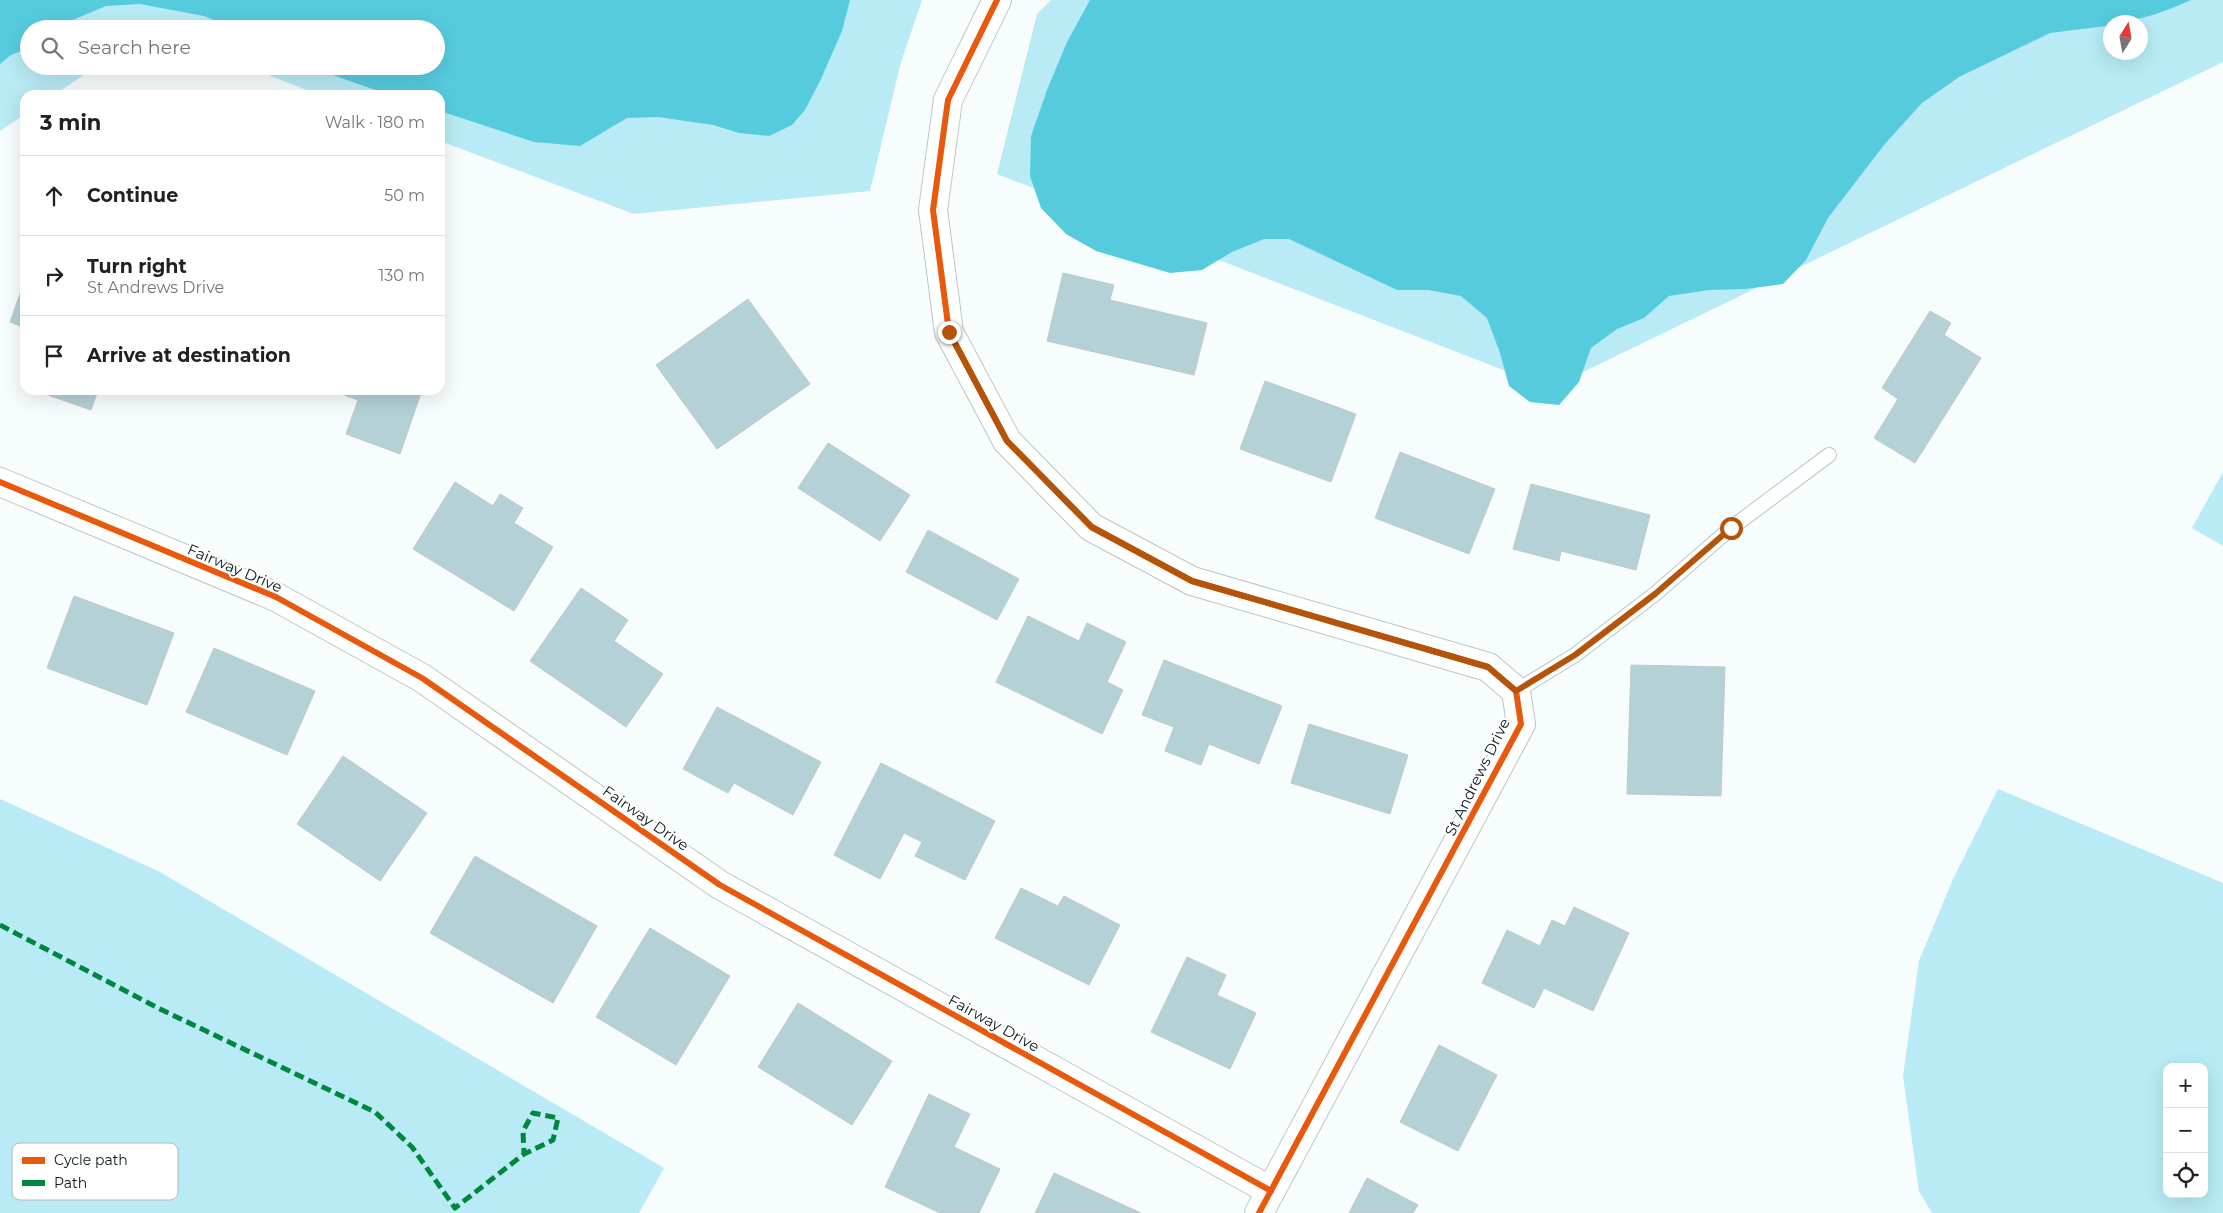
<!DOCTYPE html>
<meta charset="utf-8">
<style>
:root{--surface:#fff;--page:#f6f6f6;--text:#202124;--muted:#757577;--line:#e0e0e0}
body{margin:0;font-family:Montserrat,sans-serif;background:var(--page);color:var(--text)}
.controls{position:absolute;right:15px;bottom:15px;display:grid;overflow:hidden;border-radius:10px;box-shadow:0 5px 20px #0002}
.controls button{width:45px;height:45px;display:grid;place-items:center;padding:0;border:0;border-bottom:1px solid var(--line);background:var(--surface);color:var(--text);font:25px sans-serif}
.compass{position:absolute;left:2103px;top:15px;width:45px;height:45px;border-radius:50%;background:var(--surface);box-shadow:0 5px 20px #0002;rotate:11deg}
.stop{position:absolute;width:15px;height:15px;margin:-11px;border:4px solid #b45309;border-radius:50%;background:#fff}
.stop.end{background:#b45309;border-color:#fff;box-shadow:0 1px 5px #0008}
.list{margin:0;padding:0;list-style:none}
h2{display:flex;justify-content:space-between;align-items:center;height:65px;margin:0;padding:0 20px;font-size:21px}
h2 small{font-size:16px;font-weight:400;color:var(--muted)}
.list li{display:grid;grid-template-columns:32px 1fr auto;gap:15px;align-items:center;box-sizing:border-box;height:80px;padding:0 20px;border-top:1px solid var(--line)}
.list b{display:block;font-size:19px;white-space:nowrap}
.list p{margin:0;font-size:16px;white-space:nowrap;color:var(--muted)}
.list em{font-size:16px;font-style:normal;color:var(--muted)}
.icon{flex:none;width:28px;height:28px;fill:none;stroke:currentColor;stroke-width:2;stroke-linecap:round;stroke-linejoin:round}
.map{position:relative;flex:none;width:2223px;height:1213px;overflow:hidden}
.search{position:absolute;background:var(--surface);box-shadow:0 5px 20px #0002;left:20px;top:20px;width:425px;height:55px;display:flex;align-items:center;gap:12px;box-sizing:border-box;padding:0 18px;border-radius:28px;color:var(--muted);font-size:19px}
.panel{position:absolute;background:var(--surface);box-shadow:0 5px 20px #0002;left:20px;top:90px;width:425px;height:305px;border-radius:15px}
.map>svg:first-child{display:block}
.green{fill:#b8ebf5;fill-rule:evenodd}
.water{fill:#57cbde}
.building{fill:#b3d1d6;stroke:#bfc9ca}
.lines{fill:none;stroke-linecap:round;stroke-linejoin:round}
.service-casing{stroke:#bcc6c7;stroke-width:16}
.minor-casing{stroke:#bcc6c7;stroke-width:30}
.service{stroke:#feffff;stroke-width:14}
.minor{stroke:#feffff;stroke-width:28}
.quiet{stroke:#00873e;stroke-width:5;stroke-dasharray:10 5;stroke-linecap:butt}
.cycleway-casing{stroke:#fff;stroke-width:9}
.cycleway{stroke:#e8590c;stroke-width:6}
.route{stroke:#b45309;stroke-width:6}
.labels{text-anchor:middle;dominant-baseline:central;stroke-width:4;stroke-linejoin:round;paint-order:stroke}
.street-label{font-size:15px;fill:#08171a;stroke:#fff}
.key{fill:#fff;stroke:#b5b9ba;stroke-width:1}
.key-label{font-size:14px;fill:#08171a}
</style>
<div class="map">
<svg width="2223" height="1213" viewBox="0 0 2223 1213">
<rect width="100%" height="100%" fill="#f7fcfc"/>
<g class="green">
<path d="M0 0H922L901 62 870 191 634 214 440 141V95H320L244 66H436V29H29V66H97L54 95H25V114L0 131Z"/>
<path d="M1051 0H2223V62L1550 388 997 174 1037 14ZM2110 22H2140V52H2110Z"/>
<path d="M2223 472V546L2192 528Z"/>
<path d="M1998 789 2223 883V1213H1932L1919 1191 1903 1076 1919 961 1953 879ZM2167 1067H2204V1194H2167Z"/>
<path d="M0 799 160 872 664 1168 639 1213H0Z"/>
</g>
<g class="water">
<path d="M0 0H850L842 31 821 79 805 110 792 125 769 136 739 133 713 125 658 117 627 118 580 146 534 142 440 111V95H390L338 77 314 66H436V29H236L204 16 140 4 106 6 75 19 62 29H29V48L11 55 0 64Z"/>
<path d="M1090 0H2191C2167 11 2138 22 2110 22V25L2106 26 2050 33 1959 77 1922 103 1884 145 1828 218 1806 260 1783 284 1745 289 1709 290 1669 296 1644 318 1617 329 1591 348 1579 382 1559 405 1530 402 1509 386 1500 353 1487 318 1461 296 1428 290H1397L1289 239H1264L1232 252 1202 270 1170 273 1096 251 1066 234 1041 208 1030 176 1031 136 1047 90 1067 42Z"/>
</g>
<g class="building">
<path d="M1063 273 1114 285 1110 300 1207 323 1194 375 1047 341Z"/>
<path d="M25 280V328L10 322Z"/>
<path d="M748 299 810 384 717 449 656 365Z"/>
<path d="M1930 311 1951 323 1944 335 1981 358 1915 463 1874 438 1898 399 1882 388Z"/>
<path d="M1265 381 1356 414 1331 482 1240 449Z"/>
<path d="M50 390H98L91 410 48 395Z"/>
<path d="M330 390H422L400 454 346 434 358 400Z"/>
<path d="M828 443 910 495 880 541 798 488Z"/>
<path d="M1400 452 1495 489 1469 554 1375 518Z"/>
<path d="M455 482 493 506 500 494 523 508 514 523 553 547 514 611 413 549Z"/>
<path d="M1531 484 1650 515 1636 570 1561 551 1559 561 1513 549Z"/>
<path d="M928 530 1019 579 997 620 906 572Z"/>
<path d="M581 588 628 620 614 641 663 674 626 727 530 661Z"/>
<path d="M74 596 174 633 147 705 47 668Z"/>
<path d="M1028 616 1079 641 1087 623 1126 642 1107 682 1123 690 1102 734 996 682Z"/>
<path d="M214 648 315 691 287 755 186 712Z"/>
<path d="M1164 660 1282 706 1259 764 1209 744 1201 765 1165 751 1174 727 1142 715Z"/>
<path d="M1631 665 1725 667 1721 796 1627 794Z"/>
<path d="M717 707 821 762 793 815 734 783 728 793 683 769Z"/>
<path d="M1309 724 1408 755 1390 814 1291 783Z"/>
<path d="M343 756 427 813 380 881 297 824Z"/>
<path d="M881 763 995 821 965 880 915 856 922 842 904 833 880 879 834 855Z"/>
<path d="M475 856 597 926 553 1003 430 933Z"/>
<path d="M1021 888 1058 906 1064 896 1120 925 1089 985 995 938Z"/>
<path d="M1574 907 1629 933 1593 1011 1544 988 1534 1008 1482 983 1507 930 1540 946 1552 920 1565 926Z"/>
<path d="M650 928 730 976 676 1065 596 1017Z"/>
<path d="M1187 957 1226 975 1217 995 1256 1013 1230 1069 1151 1032Z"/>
<path d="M798 1003 892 1061 852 1125 758 1067Z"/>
<path d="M1439 1045 1497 1075 1458 1151 1400 1122Z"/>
<path d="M929 1094 970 1114 954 1147 1000 1169 979 1213H940L885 1187Z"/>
<path d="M1054 1173 1141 1213H1035Z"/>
<path d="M1367 1178 1418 1205 1413 1213H1349Z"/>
</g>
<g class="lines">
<g class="service-casing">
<path id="service" d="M1516 691 1575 655 1655 594 1731 528 1829 455"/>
</g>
<g class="minor-casing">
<g id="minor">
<path d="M997 0 948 100 933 210 949 332 1007 441 1091 527 1192 581 1488 667 1516 691 1521 724 1259 1213"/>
<path d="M0 482 276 597 422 678 720 885 1271 1191"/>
</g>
</g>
<use href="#service" class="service"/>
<use href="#minor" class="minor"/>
<path class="quiet" d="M0 925 158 1008 375 1112 412 1147 455 1208 524 1154 553 1140 558 1118 533 1113 523 1131 524 1154"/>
<g class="cycleway-casing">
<g id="cycleway">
<path d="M997 0 948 100 933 210 949 332 1007 441 1091 527 1192 581 1488 667 1516 691 1521 724 1259 1213"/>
<path d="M0 482 276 597 422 678 720 885 1271 1191"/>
</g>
</g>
<use href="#cycleway" class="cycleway"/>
</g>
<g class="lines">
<path class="route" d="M949 332 1007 441 1092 527 1192 581 1488 667 1516 691 1575 655 1655 594 1731 528"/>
</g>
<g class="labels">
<g class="street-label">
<text transform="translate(235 568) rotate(23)">Fairway Drive</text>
<text transform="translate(1477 777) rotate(-64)">St Andrews Drive</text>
<text transform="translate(646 818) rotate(35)">Fairway Drive</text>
<text transform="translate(994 1023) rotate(29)">Fairway Drive</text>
</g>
</g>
<rect x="12" y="1143" width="166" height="57" rx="8" class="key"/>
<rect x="22" y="1157" width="23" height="7" fill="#e8590c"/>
<rect x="22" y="1180" width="23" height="6" fill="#00873e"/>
<g class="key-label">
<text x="54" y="1165">Cycle path</text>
<text x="54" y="1188">Path</text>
</g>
</svg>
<div class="controls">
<button>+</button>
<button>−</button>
<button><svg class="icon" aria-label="locate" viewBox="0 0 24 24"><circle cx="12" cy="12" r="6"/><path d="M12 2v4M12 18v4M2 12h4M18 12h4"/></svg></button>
</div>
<svg class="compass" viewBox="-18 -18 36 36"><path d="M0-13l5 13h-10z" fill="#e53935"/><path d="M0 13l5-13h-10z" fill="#757577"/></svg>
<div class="stop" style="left:1731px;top:528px"></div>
<div class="stop end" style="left:949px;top:332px"></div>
<div class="search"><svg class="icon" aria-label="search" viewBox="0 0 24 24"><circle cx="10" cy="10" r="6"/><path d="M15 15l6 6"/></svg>Search here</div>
<section class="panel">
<h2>3 min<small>Walk · 180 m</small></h2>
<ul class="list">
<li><svg class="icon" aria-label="ahead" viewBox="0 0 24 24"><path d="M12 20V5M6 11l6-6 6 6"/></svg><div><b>Continue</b></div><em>50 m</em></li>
<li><svg class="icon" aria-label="right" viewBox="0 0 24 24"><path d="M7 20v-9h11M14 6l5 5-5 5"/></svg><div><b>Turn right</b><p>St Andrews Drive</p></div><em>130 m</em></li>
<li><svg class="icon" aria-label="arrive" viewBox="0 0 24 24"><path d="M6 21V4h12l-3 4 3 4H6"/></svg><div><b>Arrive at destination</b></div></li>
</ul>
</section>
</div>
